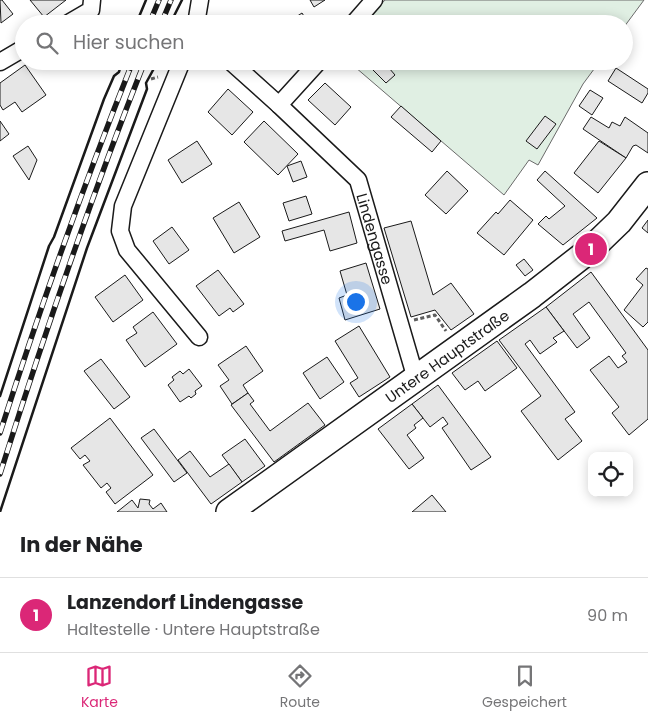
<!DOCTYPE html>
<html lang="de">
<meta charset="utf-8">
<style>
:root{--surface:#fff;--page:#f6f6f6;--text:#202124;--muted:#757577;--line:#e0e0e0;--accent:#db2777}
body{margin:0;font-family:Poppins,sans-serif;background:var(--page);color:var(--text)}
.controls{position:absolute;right:15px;bottom:15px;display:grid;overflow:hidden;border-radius:10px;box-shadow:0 2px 12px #0003}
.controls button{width:45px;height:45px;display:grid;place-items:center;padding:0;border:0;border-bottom:1px solid var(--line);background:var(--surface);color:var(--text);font:25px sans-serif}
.you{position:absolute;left:355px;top:301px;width:18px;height:18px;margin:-12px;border:4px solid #fff;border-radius:50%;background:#1a73e8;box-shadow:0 0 0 8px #1a73e833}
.badge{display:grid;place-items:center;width:32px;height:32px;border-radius:50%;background:var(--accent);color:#fff;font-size:16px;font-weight:700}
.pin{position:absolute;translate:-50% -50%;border:2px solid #fff;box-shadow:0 1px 5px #0006}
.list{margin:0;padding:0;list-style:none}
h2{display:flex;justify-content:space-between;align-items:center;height:65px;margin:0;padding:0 20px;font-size:21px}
h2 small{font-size:16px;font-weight:400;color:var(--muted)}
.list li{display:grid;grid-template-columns:32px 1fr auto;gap:15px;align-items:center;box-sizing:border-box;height:75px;padding:0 20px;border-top:1px solid var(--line)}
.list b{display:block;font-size:19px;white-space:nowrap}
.list p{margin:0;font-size:16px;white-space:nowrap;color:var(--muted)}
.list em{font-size:16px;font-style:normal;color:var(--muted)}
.icon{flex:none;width:28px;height:28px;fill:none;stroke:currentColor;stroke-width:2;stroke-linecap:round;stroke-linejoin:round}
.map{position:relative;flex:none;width:648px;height:512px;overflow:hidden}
.search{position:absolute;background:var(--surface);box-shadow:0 2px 12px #0003;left:15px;right:15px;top:15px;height:55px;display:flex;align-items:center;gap:12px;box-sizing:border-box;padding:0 18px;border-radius:28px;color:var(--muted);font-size:19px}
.sheet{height:140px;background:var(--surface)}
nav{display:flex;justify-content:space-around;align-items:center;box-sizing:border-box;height:70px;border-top:1px solid var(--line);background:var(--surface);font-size:14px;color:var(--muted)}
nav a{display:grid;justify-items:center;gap:2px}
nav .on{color:var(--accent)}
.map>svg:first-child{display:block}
.green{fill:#e0efe3;stroke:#6a6a6a}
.building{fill:#e6e6e6;stroke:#1a1a1a}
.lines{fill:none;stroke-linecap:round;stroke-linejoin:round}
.minor-casing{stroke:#1a1a1a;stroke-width:19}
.primary-casing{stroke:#1a1a1a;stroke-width:28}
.path{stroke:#5f5f5f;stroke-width:3;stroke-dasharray:4 2.5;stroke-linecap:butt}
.minor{stroke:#fff;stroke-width:16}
.primary{stroke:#fff;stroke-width:25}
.rail-casing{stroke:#1a1a1a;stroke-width:5.5}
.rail{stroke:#fff;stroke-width:4;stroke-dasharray:11;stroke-linecap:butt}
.wall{stroke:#1a1a1a;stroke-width:2.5}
.labels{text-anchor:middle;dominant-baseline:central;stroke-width:4;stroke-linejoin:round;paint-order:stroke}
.street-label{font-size:15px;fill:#1a1a1a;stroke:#fff}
</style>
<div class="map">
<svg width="648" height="512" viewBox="0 0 648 512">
<rect width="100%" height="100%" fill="#fff"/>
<g class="green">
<path d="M385 0H644L624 27V24H363Z"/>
<path d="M348 61H600L583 84 538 165 529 160 504 195Z"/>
</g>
<g class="building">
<path d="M0 0H2L13 14 1 23Z"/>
<path d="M30 0H66L44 17Z"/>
<path d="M310 0H325L314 7Z"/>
<path d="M302 13 309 24H285Z"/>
<path d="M279 16 284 24H275L273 20Z"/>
<path d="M281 61H292L285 66Z"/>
<path d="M357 61H383L395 75 386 83 365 62 361 66Z"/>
<path d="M25 65 46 95 22 112 15 102 3 110 0 105V83Z"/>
<path d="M616 68 648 89V93L642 103 608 81Z"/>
<path d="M325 83 351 107 335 125 308 100Z"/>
<path d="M228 89 253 112 232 135 208 112Z"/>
<path d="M590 90 603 98 592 115 579 106Z"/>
<path d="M401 106 441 141 432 152 391 117Z"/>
<path d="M545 116 556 124 537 149 526 141Z"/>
<path d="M591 117 609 128 612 122 620 126 625 117 648 133V153L636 145 633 146 626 158 583 129Z"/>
<path d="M0 121 9 134 0 141Z"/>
<path d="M264 121 298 154 278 175 244 142Z"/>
<path d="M197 141 212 164 182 183 168 160Z"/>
<path d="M599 141 626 158 598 193 574 173Z"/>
<path d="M28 146 37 160 29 180 13 156Z"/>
<path d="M301 161 307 177 293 182 287 166Z"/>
<path d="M447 171 468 191 446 214 425 195Z"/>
<path d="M545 171 597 218 563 245 538 224 546 216 549 219 565 206 537 180Z"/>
<path d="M306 196 312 214 289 221 283 203Z"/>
<path d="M510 200 533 220 504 255 477 233 496 212 498 214Z"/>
<path d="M239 202 260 237 234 253 213 218Z"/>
<path d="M349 212 357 243 330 251 324 230 285 241 282 231Z"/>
<path d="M648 220V233L642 228Z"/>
<path d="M411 221 433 295 451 283 474 314 451 330 435 310 411 317 384 228Z"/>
<path d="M172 227 189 250 169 264 153 241Z"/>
<path d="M524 259 533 270 525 276 516 265Z"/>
<path d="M366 263 380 309 345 320 339 298 347 295 340 271Z"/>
<path d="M646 268 648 269V322L643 327 624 310 643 285 636 279Z"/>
<path d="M218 270 244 304 233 312 230 308 219 316 196 286Z"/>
<path d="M591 272 648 350V419L629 435 612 413 619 407 590 370 609 356 618 368 627 362 622 356 626 353 589 302 573 314 590 338 577 348 546 307Z"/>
<path d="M125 275 143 300 113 322 95 297Z"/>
<path d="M546 307 564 331 553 338 557 342 540 354 530 340 525 344 575 412 565 419 582 441 558 460 521 411 541 396 499 340Z"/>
<path d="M153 312 177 344 145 367 126 340 137 333 133 327Z"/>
<path d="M359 326 390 377 359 397 350 383 358 378 335 341Z"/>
<path d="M497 341 517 368 485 391 478 381 465 390 452 373Z"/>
<path d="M246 346 263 371 243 385 248 393 232 404 220 386 229 380 218 365Z"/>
<path d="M327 357 344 382 320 399 303 373Z"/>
<path d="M101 359 130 397 114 409 84 371Z"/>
<path d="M189 369 202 386 195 391 196 394 191 398 189 396 180 402 168 385 174 380 172 377 180 371 183 374Z"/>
<path d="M438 385 491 457 471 470 442 428 448 424 443 417 430 427 412 404Z"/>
<path d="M248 393 254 401 250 404 270 431 308 403 325 425 274 462 231 405Z"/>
<path d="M412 404 423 418 414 425 416 428 407 435 424 458 409 469 378 429Z"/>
<path d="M110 418 153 475 115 504 106 492 111 488 107 483 101 488 83 465 90 461 85 455 80 459 71 448Z"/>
<path d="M154 429 187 473 174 482 141 438Z"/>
<path d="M245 439 265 466 242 482 222 455Z"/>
<path d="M190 451 210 477 229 464 242 482 211 504 178 460Z"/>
<path d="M432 495 446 512H412Z"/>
<path d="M140 499 150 500 149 504 153 509 161 503 167 512H117L132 500 138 508Z"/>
</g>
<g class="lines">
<g class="minor-casing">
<g id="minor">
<path d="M67 24 91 10 92 0"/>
<path d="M196 24 200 0"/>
<path d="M353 24 374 0"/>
<path d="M182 61 123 206 120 231 127 250 199 337"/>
<path id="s1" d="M230 61 279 105 358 180 416 379"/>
<path d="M0 62 24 48"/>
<path d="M279 105 319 61"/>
</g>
</g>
<g class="primary-casing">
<g id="primary">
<path id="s2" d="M229 512 532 295 591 249 619 222 648 185"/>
</g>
</g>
<g class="path">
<path d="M117 61 119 62"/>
<path d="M151 79 158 77"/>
<path d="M414 320 435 315 446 331"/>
</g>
<use href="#minor" class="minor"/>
<use href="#primary" class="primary"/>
<g class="rail-casing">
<g id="rail">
<path d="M149 24 159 0"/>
<path d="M161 24 171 0"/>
<path d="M0 433C40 308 84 184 133 61"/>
<path d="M0 474C44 335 91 197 145 61"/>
</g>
</g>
<use href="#rail" class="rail"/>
<g class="wall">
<path d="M136 24 146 0"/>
<path d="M170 24 182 0"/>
<path d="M0 396 49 246 54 237 104 99 114 76 119 72 122 61"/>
<path d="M0 512 87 248 147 89 146 83 158 61"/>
</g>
</g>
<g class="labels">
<g class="street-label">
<text stroke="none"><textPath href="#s1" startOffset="236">Lindengasse</textPath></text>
<text stroke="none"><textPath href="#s2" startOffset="268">Untere Hauptstraße</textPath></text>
</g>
</g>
</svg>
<div class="controls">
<button><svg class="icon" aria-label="locate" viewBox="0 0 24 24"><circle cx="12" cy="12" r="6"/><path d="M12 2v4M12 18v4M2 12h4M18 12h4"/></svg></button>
</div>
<div class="you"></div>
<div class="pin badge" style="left:591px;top:249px">1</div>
<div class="search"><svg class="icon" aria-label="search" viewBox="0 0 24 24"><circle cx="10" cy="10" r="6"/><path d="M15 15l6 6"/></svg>Hier suchen</div>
</div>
<section class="sheet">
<h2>In der Nähe<small></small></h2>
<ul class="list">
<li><span class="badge">1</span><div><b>Lanzendorf Lindengasse</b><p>Haltestelle · Untere Hauptstraße</p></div><em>90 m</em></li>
</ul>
</section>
<nav>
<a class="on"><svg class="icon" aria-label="map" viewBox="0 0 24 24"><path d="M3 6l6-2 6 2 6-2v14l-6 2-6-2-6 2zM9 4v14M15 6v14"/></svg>Karte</a>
<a><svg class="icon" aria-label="directions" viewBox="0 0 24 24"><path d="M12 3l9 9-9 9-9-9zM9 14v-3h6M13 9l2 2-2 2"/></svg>Route</a>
<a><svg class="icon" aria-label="saved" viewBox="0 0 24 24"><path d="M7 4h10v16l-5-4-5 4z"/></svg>Gespeichert</a>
</nav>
